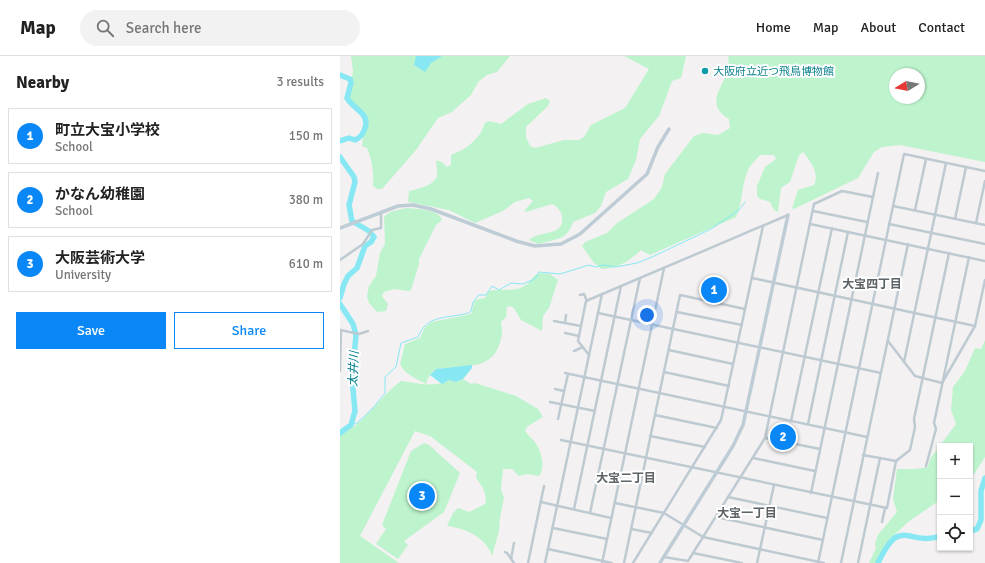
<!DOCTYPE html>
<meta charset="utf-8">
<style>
:root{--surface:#fff;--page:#f2f2f2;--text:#222;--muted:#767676;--line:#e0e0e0;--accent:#0987f7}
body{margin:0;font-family:Signika,"Noto Sans JP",sans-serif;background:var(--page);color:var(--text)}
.controls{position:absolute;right:12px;bottom:12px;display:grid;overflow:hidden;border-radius:0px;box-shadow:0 1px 3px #0004}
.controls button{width:36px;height:36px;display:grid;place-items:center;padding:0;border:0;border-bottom:1px solid var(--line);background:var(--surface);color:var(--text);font:20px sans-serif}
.compass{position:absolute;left:549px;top:12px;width:36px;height:36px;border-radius:50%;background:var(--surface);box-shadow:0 1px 3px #0004;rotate:260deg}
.you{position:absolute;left:307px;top:259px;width:14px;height:14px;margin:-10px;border:3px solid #fff;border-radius:50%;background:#1a73e8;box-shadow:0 0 0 6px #1a73e833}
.badge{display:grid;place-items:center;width:26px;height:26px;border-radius:50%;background:var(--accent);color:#fff;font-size:13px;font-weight:700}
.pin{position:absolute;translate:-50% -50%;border:2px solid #fff;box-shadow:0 1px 4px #0006}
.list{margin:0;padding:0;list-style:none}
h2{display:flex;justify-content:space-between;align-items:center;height:52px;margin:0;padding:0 16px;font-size:17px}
h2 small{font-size:13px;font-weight:400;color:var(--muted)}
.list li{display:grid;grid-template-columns:26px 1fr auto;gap:12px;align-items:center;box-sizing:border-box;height:56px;margin:0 8px 8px;padding:0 8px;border:1px solid var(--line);border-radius:0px}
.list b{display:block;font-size:15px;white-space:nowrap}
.list p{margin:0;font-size:13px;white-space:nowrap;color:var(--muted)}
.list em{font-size:13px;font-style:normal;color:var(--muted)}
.actions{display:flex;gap:8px;padding:12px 16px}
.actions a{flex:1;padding:9px 0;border:1px solid var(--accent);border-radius:0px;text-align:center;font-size:14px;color:var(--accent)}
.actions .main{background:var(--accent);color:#fff}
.icon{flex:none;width:22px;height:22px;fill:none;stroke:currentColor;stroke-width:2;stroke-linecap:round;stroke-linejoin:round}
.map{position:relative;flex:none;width:645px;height:507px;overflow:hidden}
header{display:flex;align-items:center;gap:24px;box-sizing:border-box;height:56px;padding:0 20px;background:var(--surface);border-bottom:1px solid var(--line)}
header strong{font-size:19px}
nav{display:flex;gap:22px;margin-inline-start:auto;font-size:14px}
.search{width:280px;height:36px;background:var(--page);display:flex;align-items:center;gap:10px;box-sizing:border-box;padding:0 14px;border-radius:22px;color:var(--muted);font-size:15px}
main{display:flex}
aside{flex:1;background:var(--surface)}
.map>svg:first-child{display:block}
.green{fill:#bdf4cd;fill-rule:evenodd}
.water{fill:#87e8f4}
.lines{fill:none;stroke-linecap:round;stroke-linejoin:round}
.stream{stroke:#87e8f4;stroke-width:1}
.river{stroke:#87e8f4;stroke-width:5.5}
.street{stroke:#becad2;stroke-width:2.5}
.secondary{stroke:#beccd6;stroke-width:3.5}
.culture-dot{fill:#0f9aa8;stroke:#fff;stroke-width:1.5}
.labels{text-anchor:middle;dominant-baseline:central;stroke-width:4;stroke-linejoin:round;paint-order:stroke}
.culture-label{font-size:11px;fill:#0d838f;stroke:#fff;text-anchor:start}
.neighbourhood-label{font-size:12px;font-weight:bold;fill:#5d6367;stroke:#fff}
.water-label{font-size:12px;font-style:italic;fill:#048190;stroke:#fff}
</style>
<header>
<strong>Map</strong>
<div class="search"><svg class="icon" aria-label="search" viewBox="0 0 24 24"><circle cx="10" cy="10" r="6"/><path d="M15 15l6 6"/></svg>Search here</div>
<nav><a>Home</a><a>Map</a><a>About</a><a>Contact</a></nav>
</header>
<main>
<aside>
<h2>Nearby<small>3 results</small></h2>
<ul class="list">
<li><span class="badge">1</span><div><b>町立大宝小学校</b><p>School</p></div><em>150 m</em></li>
<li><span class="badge">2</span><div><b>かなん幼稚園</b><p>School</p></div><em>380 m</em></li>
<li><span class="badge">3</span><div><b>大阪芸術大学</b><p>University</p></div><em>610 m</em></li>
</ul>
<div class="actions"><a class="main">Save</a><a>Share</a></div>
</aside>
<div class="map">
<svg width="645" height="507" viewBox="0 0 645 507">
<rect width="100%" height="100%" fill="#f4f1f2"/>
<g class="green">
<path d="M11 0H170L157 16 147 19 138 26 131 39 112 56 98 62 76 94 42 133H37L33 130C34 117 32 104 27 92L22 90 24 71 21 57 15 53 9 45 13 15Z"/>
<path d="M284 0H346L341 22 332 25 319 60 300 83 296 104 288 123 266 136 261 150 255 157 233 166C227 185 215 183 198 188L189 184C199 174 225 181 222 160 221 155 217 150 212 148L186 156 184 155 193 145 189 142 175 146 163 155 135 167 109 154 68 146 69 135C78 133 96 129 97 119 98 114 96 109 96 105H100L107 111 111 109V99C127 93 140 83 145 67L149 65 161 68 188 48 206 42 210 45 208 50 186 71V81L190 90 195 92 224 84H239L244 81 251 69 285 52 309 13Z"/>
<path d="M388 0H645V106L560 89 542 91 534 96 518 122 454 153 452 152 458 134 474 129C480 117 470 105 463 96L459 99 450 126 441 132 438 156 434 154 430 146 420 143 417 140V130L425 111 436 103 434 99H420C416 104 410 109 408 114 401 130 403 146 396 161L310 199 301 194C291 204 277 213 262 213L254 207 242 190 245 186 267 177 277 167 314 143 322 131 325 118 354 80 363 77 378 79 390 72 389 63C358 44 394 26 388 0ZM555 18H579V42H555Z"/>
<path d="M66 152C76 153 99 153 102 164L96 169 79 203V208L71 234 69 235 54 233 44 236 42 240 48 248 46 255 37 256 29 247 27 240 29 230 36 220 40 197 45 188 44 161 50 156Z"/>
<path d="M200 217 210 218 218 224 209 252 203 260 202 275 181 264 174 252 170 250 167 251 166 261 161 266C163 277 162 283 157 294 146 316 114 308 94 314L88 322 86 328C76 322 65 319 60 308L65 288 80 282 85 271 92 266 131 258 135 244 145 242 149 235C159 232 175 237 186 229 192 225 192 219 200 217Z"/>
<path d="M645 284V401L634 418 630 420V390H600V444L568 466 550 483 535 507H529L536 492 535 488 538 479 557 456 553 443 557 413H576L588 411 590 403 616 368 611 354 613 331 625 315 635 292 641 293Z"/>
<path d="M123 323 131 328 135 327 176 340 198 353 203 361 188 370 185 374C187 379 192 382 195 386 201 395 206 411 199 420L187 418 179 420 172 413H163L161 433 164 442 160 462 159 475 152 500C146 481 125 472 107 470L113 457 118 452 129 456 145 448C148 439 142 429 136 422L137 416 90 380 75 375 20 480 59 507H0V379C26 367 38 342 61 325 77 327 94 332 109 324L116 326Z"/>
<path d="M84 387 89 389 120 417 104 456 64 485 68 489 58 503 36 488 46 473 42 469 71 395Z"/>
</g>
<g class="water">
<path d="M76 0H102L91 7 85 16 74 9Z"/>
<path d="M132 309V312L123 323 116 326 109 324 102 328 90 319 96 313Z"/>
</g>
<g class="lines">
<path class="stream" d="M12 367 16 368 32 353 45 337V321L56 311 61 287 78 281C87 258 107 263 128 257L131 255 133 246 139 239H146L152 230 159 234 171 227 183 228 195 223 199 216 220 218 249 209 256 211 263 209 276 211 297 207 312 201 371 173 399 154 405 146"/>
<g class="river">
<path d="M0 19 10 23 11 27 7 42C14 54 30 57 25 72 23 78 21 81 15 84L9 82 0 85"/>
<path d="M0 101 14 121 15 126 9 149 12 165 29 175 34 181 31 186 25 190 17 212 8 220 4 228 0 242"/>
<path d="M0 248 13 268 16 279 12 322 15 355 11 369 0 377"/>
<path d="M630 475 637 473 641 464V435L645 422"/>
<path d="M538 507C561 458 568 491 600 480"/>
</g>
<g class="street">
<path d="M553 150 645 169"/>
<path d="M575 154 586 103"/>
<path d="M473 155 527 166"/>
<path d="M615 163 626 111"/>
<path d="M636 167 645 125"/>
<path d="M470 168 645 205"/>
<path d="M549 168 645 188"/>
<path d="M0 204 23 188 32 174 41 172V156"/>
<path d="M412 222 635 270"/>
<path d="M240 239 244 238 247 245"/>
<path d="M337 256 402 269"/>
<path d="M258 257 541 317"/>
<path d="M214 265 241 270"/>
<path d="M225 267 226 259"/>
<path d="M0 274 19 278 28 275"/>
<path d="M225 277 239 280"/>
<path d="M548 285 575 320 602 327 635 270 645 224"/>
<path d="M329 294 393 308"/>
<path d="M234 295 243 291"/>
<path d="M249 299 238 285 246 245 448 159"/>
<path d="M564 306 606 107"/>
<path d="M0 315 1 274"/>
<path d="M324 316 389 330"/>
<path d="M225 317 527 381"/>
<path d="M215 333 224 335"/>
<path d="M210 346 255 355"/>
<path d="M315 359 377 372"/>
<path d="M218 363 228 318"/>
<path d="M451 365 492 172"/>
<path d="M468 368 508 176"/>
<path d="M310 380 365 391"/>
<path d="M425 382 480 393"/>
<path d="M221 384 547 452 556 405 570 394 575 371 574 363 609 197"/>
<path d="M523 399 556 405"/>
<path d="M413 402 475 415"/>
<path d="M586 410 596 373 594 367 629 201"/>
<path d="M471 437 538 117"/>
<path d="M388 441 487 462"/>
<path d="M201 446 271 462"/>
<path d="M275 447 324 457 363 481 484 507"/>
<path d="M234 453 281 230"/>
<path d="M250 457 300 222"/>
<path d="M376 461 483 484"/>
<path d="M542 466 545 452"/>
<path d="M213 472 267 483"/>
<path d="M291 473 312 477"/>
<path d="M208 493 272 507"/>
<path d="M165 496 167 497 174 507"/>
<path d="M353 497 402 507"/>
<path d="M324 501 348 505 425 382 474 148 502 135 533 141"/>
<path d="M171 503 174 487"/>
<path d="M188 507 204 430"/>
<path d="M205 507 262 238"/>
<path d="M262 507 324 212"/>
<path d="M284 507 340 239 405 253"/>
<path d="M293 507 381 364 423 170"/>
<path d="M417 507 434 429"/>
<path d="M478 507 564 98 645 115"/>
<path d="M501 507 568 188"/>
<path d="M518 507 540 402"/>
</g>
<g class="secondary">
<path d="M0 172 58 150 73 149 91 153 176 185 195 190 221 188 240 178 307 118 318 91 329 73"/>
<path d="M320 507 393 390 403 369 448 159"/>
</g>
</g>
<circle class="culture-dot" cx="365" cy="15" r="4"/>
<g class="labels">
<g class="culture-label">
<text x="373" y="15">大阪府立近つ飛鳥博物館</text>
</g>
<g class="neighbourhood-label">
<text x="532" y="228">大宝四丁目</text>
<text x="286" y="422">大宝二丁目</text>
<text x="407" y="457">大宝一丁目</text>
</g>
<g class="water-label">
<text transform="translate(14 313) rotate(-88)">太井川</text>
</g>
</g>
</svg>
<div class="controls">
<button>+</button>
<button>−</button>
<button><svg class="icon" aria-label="locate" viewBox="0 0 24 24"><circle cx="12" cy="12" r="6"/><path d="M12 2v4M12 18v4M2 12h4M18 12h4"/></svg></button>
</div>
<svg class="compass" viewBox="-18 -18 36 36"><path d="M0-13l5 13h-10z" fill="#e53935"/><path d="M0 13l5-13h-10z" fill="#767676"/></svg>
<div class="you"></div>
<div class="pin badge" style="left:374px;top:234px">1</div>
<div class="pin badge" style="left:443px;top:381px">2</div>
<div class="pin badge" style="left:82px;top:440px">3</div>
</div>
</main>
